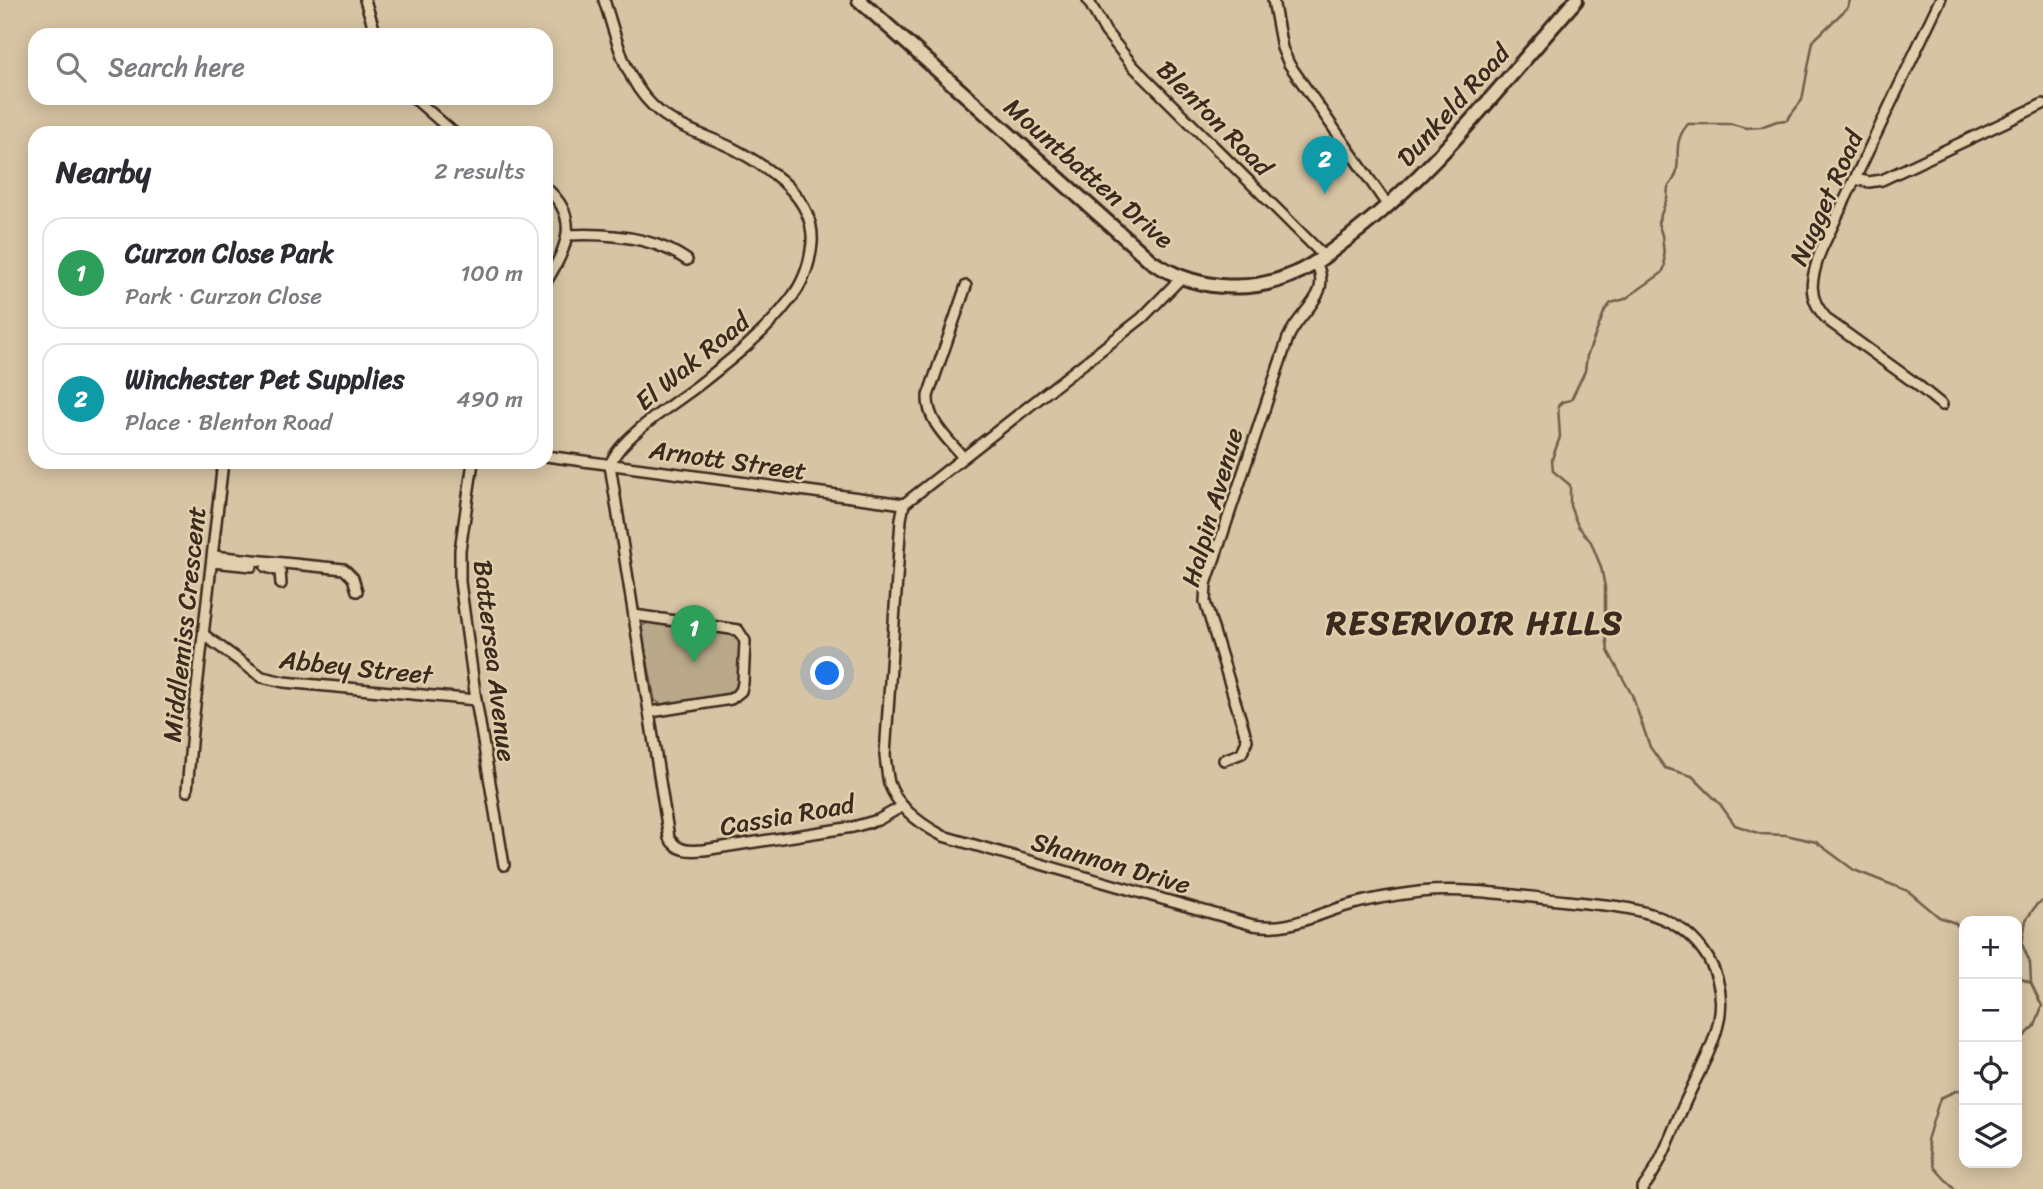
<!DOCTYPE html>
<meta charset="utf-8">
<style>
:root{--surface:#fff;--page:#f7f7f7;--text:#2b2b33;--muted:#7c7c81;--line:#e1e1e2;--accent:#d93025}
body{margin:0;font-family:Sriracha,sans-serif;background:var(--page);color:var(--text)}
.controls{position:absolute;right:21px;bottom:21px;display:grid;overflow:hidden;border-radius:14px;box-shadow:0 4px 18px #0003}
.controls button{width:63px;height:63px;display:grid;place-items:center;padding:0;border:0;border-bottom:2px solid var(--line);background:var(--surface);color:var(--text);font:35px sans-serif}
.you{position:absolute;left:828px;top:674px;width:24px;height:24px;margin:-18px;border:5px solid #fff;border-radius:50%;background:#1a73e8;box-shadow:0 0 0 10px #1a73e833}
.badge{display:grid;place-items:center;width:46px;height:46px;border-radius:50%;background:var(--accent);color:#fff;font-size:23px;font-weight:700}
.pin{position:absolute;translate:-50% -58px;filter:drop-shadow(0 2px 4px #0008)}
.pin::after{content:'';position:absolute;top:37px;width:24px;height:21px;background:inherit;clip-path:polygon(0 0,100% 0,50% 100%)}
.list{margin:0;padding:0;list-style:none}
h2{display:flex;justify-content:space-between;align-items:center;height:91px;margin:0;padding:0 28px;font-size:30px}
h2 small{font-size:23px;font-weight:400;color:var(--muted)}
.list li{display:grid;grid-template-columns:46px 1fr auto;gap:21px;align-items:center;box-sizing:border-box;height:112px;margin:0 14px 14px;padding:0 14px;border:2px solid var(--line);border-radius:21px}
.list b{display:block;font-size:26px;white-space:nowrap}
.list p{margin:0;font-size:23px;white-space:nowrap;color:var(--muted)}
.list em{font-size:23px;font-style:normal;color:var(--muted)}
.icon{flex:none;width:38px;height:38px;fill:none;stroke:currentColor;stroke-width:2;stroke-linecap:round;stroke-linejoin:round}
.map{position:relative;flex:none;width:2043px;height:1189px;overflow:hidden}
.search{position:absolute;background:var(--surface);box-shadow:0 4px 18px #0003;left:28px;top:28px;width:525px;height:77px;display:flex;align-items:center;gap:18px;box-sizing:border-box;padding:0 24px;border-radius:21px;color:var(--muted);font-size:26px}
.panel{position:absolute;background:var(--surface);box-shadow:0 4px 18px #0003;left:28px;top:126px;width:525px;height:343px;border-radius:21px}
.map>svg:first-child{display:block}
.green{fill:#baa88a;stroke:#7a6954;stroke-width:2}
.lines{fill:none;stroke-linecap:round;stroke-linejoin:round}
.stream{stroke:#6f5e4b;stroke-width:2.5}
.street-casing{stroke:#3b2a1e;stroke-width:14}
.secondary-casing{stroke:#3b2a1e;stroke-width:18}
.street{stroke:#e1ceac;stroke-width:9}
.secondary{stroke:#e1ceac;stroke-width:12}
.labels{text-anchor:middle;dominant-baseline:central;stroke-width:5;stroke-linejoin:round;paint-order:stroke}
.street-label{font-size:26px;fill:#3b2a1e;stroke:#e1ceac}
.district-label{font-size:33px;font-weight:bold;letter-spacing:2px;fill:#3b2a1e;stroke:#e1ceac}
</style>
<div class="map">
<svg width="2043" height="1189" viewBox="0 0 2043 1189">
<rect width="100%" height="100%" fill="#d7c4a4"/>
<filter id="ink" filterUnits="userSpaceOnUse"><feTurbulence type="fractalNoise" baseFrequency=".0143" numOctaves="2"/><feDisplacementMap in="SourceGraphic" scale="14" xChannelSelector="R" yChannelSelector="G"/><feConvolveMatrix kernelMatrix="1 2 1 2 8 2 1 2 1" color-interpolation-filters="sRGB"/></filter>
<g filter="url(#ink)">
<path class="green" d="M650 622 735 633 739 639V688L731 696 665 706 655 701 641 626Z"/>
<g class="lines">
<g class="stream">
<path d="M1850 0 1848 7 1813 41 1802 100 1787 120 1777 121 1761 127 1746 128 1732 124H1688C1667 148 1688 166 1668 187L1667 198 1658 223 1662 235 1665 266 1662 273 1625 299 1611 303 1605 310 1587 356 1585 371 1571 400 1562 402 1558 406 1560 437 1552 459 1553 471 1570 485V506L1578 526 1591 542 1601 567 1605 587V624L1608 651 1632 695 1650 747 1665 768 1692 776 1720 804 1735 825 1761 834 1786 835 1816 842 1854 870 1908 891 1939 917 1955 923 1964 933"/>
<path d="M2017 977 2031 983"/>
<path d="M2017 1043 2035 1026 2042 1006 2031 983 2030 963 2022 944 2026 920 2037 904 2043 901"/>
<path d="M1954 1189 1935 1168 1927 1140 1940 1098 1956 1091 1964 1090"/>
</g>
<g class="street-casing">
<g id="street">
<path d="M365 0 376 35"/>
<path d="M604 0C616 36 624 78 652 105 676 129 708 135 736 150 771 169 815 198 812 243 810 265 803 284 789 301 764 334 732 359 700 384 676 403 620 436 610 465L669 838C678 852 689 851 704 850L853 827 878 820 903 806"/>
<path d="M1088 0 1106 32 1133 66 1324 256"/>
<path d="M1273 0 1282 48 1289 64 1388 206"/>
<path d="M1940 0 1821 250C1811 278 1805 298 1829 321L1915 383 1942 405"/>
<path d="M414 98 454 133"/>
<path d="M1855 179 1869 182 1882 180 2043 104"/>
<path d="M546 188C581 218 567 248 546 282"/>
<path d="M567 235C607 233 653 236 687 260"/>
<path d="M1181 278 1142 318 904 504 901 519 885 755C886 764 887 774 889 783 897 807 922 825 943 836L1253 925C1289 931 1312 916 1346 906 1370 899 1394 895 1419 892 1468 887 1518 896 1567 901 1621 907 1677 907 1708 958 1719 977 1723 999 1719 1020 1714 1046 1700 1070 1689 1094 1674 1124 1664 1162 1642 1189"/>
<path d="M546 456 904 504"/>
<path d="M962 456C947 438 927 421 928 396L966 286"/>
<path d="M473 462 460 550V582L476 700 504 865"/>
<path d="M213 556 344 569 353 578 357 591"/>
<path d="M212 562 252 566"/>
<path d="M266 567 280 571 281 584"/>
<path d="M634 615 738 630 745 641 743 683 741 691 731 699 651 712"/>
<path d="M204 635 262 677 284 682 476 700"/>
<path d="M1224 760 1242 753 1247 740 1205 602 1206 584 1288 338C1301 308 1333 297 1316 262"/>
<path d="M187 791 192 731 223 462"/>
</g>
</g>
<g class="secondary-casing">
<path id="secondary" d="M859 0 1151 261C1192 289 1247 295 1294 274 1315 265 1333 250 1351 236 1438 169 1504 81 1576 0"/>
</g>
<use href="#street" class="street"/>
<use href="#secondary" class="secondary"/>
</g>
</g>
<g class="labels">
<g class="street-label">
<text transform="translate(1453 105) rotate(-48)">Dunkeld Road</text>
<text transform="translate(1215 118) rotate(45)">Blenton Road</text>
<text transform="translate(1089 173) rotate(41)">Mountbatten Drive</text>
<text transform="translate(1826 198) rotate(-66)">Nugget Road</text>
<text transform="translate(692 361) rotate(-39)">El Wak Road</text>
<text transform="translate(728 460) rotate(8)">Arnott Street</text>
<text transform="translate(1212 507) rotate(-74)">Halpin Avenue</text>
<text transform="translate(184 624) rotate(-84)">Middlemiss Crescent</text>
<text transform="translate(495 661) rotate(83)">Battersea Avenue</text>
<text transform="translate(356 667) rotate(6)">Abbey Street</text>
<text transform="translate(787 815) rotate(-10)">Cassia Road</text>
<text transform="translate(1111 863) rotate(16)">Shannon Drive</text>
</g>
<g class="district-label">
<text x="1475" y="623">RESERVOIR HILLS</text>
</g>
</g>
</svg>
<div class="controls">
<button>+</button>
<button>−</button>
<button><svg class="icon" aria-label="locate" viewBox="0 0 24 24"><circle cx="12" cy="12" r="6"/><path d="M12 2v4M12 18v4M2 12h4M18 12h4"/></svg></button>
<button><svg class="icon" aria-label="layers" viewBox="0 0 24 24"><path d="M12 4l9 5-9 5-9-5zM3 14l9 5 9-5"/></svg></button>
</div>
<div class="you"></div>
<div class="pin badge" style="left:694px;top:663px;background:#2e9e5b">1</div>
<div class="pin badge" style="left:1325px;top:194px;background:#0f9aa8">2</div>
<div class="search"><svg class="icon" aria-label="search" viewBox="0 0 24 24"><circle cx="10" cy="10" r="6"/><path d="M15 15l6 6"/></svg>Search here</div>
<section class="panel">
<h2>Nearby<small>2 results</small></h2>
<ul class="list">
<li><span class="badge" style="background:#2e9e5b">1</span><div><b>Curzon Close Park</b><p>Park · Curzon Close</p></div><em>100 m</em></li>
<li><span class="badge" style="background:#0f9aa8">2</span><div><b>Winchester Pet Supplies</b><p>Place · Blenton Road</p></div><em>490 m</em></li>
</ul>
</section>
</div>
